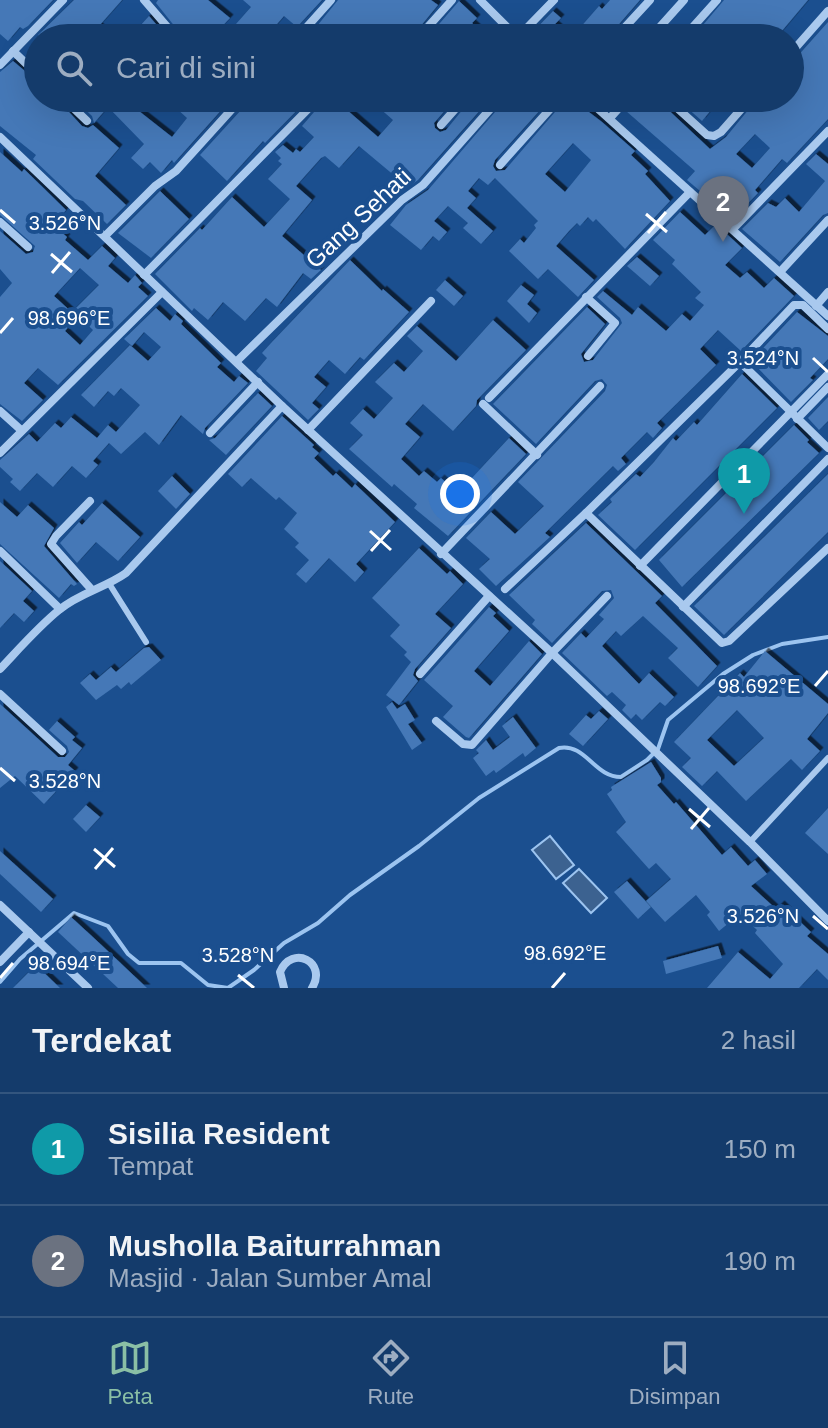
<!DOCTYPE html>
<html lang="id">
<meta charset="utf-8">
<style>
:root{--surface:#143b6b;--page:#214673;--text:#f1f3f6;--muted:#9dadc1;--line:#33557e;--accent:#8abfa5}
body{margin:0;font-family:Arial,sans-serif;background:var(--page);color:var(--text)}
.you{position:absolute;left:460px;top:494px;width:28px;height:28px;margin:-20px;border:6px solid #fff;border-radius:50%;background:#1a73e8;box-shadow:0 0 0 12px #1a73e833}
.badge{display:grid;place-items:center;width:52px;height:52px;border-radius:50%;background:var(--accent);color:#fff;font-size:26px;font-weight:700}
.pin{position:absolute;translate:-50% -66px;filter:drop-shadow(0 2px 4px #0008)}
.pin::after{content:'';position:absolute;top:42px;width:28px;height:24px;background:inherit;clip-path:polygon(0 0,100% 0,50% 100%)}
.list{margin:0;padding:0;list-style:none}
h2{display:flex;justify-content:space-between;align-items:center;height:104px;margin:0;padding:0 32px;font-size:34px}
h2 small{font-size:26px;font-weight:400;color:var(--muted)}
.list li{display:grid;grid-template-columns:52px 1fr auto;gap:24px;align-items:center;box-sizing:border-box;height:112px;padding:0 32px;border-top:2px solid var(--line)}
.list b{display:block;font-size:30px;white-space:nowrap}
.list p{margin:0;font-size:26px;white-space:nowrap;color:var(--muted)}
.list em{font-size:26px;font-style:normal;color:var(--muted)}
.icon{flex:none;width:44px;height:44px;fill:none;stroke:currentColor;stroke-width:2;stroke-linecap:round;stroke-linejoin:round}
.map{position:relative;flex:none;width:828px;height:988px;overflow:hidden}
.search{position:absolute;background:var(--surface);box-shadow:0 8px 32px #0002;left:24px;right:24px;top:24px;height:88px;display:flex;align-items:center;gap:20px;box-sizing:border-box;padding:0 28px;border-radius:44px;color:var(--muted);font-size:30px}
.sheet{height:328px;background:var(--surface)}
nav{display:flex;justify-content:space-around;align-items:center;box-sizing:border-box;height:112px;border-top:2px solid var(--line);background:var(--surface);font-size:22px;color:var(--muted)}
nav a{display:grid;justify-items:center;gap:4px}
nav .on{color:var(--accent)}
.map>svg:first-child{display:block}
.water{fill:#3c6290;stroke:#9cc4f0;stroke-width:2}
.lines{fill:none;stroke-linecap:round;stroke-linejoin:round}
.stream{stroke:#9cc4f0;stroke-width:4}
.building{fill:#4478b7;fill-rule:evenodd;filter:url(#shadow)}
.lane{stroke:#a9c9ee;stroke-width:6}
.street{stroke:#a9c9ee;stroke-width:8}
.ticks{fill:none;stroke:#fff;stroke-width:3}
.labels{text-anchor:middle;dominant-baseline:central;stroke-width:8;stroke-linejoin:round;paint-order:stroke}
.street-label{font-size:24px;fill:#fff;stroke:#1b4f8f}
.ticks-label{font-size:20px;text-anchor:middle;fill:#fff;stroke:#1b4f8f;stroke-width:8;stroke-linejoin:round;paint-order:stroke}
</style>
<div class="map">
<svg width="828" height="988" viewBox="0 0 828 988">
<defs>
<filter id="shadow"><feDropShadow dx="3.5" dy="-3.5" stdDeviation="0" flood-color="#0009"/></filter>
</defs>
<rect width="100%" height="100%" fill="#1b4f8f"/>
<g class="water">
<path d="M550 836 574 865 556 879 532 850Z"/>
<path d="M579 869 607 898 591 913 563 883Z"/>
</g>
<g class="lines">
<path class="stream" d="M0 982 20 959 74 913 108 926 128 954 139 963H181L208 985 228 988 254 970 284 943 318 923 350 895 419 846 479 798 559 748C586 743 594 777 621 777L647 760 658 749 668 720 723 674 753 655 782 644 828 637"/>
</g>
<g class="building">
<path d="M0 0H53L28 26 23 29 20 27 8 41 0 34Z"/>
<path d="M74 0H122L99 26 113 38H41L38 35Z"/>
<path d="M158 0H208L230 18 211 38H184L156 3Z"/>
<path d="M243 0H322L297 27 284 16 271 31 279 38H242L246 33 236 24 251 7Z"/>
<path d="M338 0H431L438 5 411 38H330L317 26Z"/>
<path d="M610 0H640L607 38H527L553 11 561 18 555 24 571 38 599 6 602 9Z"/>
<path d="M724 0H808L776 38H692Z"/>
<path d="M459 1 477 18 472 23 489 38H427Z"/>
<path d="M149 16 168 38H129Z"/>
<path d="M828 22V119L787 163 782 159 755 190 758 193 732 220 717 204 721 200 705 185 700 191 687 180 695 171 626 111 635 98H659L661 103 710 149 726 137 758 98H790V61L795 59ZM755 134 770 148 752 168 736 154Z"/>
<path d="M13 61 38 82V98H56L82 126 88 128 93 125 119 148 95 176 126 205 107 224 83 201 75 199 33 159 36 155 0 126V72Z"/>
<path d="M73 98H135L130 104 172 137 187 118 165 98H216L225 106 174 163 172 160 161 173 150 162 143 169 131 158 144 144 108 107 94 123 92 116Z"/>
<path d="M252 98H309L265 143 263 141 227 181 200 155Z"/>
<path d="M326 98H358L347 110 378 137 393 120 377 106 384 98H456L434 123 435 128 440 132 446 130 472 98H491L418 180 408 187 359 146 339 168 325 156 321 158 296 186 312 200 282 236 321 270 311 279 303 273 277 307 266 298 245 321 223 302 208 320 194 308 192 311 155 274 200 228 202 230 232 197 264 227 290 199 268 179 282 164 278 161 281 158 275 152 283 145 293 153 296 149 300 152 314 137 302 126Z"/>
<path d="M507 98H551L495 160 493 166 496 171 505 170 567 98 579 109 581 106 602 122 635 151 631 155 648 171 645 174 670 201 625 249 596 219 593 222 588 217 580 226 577 223 569 231 556 246 594 280 578 297 548 269 538 279 509 251 520 239 524 243 536 228 534 225 538 221 495 178 488 185 479 178 468 191 476 198 467 208 493 231 481 244 463 228 468 223 448 206 434 221 447 232 439 241 433 236 421 250 390 225 406 205 428 190ZM573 143 591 160 565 192 545 174Z"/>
<path d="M676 98H721L702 121Z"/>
<path d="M0 152 22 172 24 169 66 210 53 225 67 237 65 240 88 260 102 246 115 258 108 266 128 283 135 275 142 283 138 287 148 296 58 385 38 368 24 383 43 400 22 421 0 404V297L12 283 0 269V231L26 254 33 252 35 246 0 215ZM80 268 99 285 73 311 93 330 80 345 65 331 77 317 54 296Z"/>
<path d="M816 154 828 164V213L823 215 780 262 742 229 768 203 776 207 785 198 799 212 825 181 806 164Z"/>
<path d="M160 191 189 219 151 258 118 233Z"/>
<path d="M680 212 705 235 716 224 742 248 725 265 740 278 747 272 764 288 774 278 794 296 741 351 718 330 700 349 716 365 657 423 662 428 653 438 647 432 621 458 626 464 618 471 613 466 545 533 550 537 496 586 479 569 490 559 466 538 491 512 515 534 544 506 518 482 605 391 607 385 602 379 595 381 536 444 493 404 587 307 605 324 581 354 584 362 593 360 622 323 620 318 597 297 603 291 632 315 638 307 666 331 682 314 690 321 704 305 695 298 701 292 672 264 675 260 653 240Z"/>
<path d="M637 257 659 276 650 286 627 266Z"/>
<path d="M350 260 382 291 383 289 409 312 364 360 360 357 345 374 329 360 314 377 326 387 312 403 319 409 308 420 256 371 267 358 262 353 271 343Z"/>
<path d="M445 280 463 296 454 306 436 290Z"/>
<path d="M521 285 534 295 527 304 537 313 529 323 507 301Z"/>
<path d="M156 308 170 321 175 314 183 321 181 324 221 363 217 367 234 382 239 376 248 383 205 428 203 434 181 415 159 445 145 432 121 454 109 443 93 461 98 465 86 478 72 466 53 487 37 473 20 491 10 482 13 479 0 467V460L29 434 37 442 55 423 61 428 71 417 97 438 108 425 116 432 140 405 121 388 114 396 108 391 94 407 81 395 130 345 148 361 161 347 144 332 132 346 124 339Z"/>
<path d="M797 312 828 336V359L810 378 813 380 791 402 751 361Z"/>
<path d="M493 320 526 350 477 400 476 406 453 431 423 404 405 424 420 437 401 459 419 476 424 471 437 482 441 478 458 493 509 438 526 454 448 536 414 508 417 504 394 484 392 487 349 449 363 435 350 423 363 409 374 419 393 398 375 382 394 363 404 372 423 351 407 336 417 326 456 361Z"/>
<path d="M742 374 777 408 635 550 598 515 612 502 610 499 636 474 640 477 654 462 673 438 676 441 694 422 697 425Z"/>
<path d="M258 393 272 406 226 455 209 440 215 438Z"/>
<path d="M828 397V421L819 430 808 418Z"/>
<path d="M282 416 314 445 312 447 319 453 314 458 333 476 336 473 352 488 355 484 395 522 356 564 364 572 355 582 329 558 306 583 296 574 309 560 295 547 299 543 284 529 297 513 279 497 276 500 251 478 242 487 228 474Z"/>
<path d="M794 425 809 440 807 442 819 453 682 587 659 560Z"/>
<path d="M828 474V532L724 635 694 606Z"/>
<path d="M172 476 190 494 176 509 158 491Z"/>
<path d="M0 502 17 517 28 505 54 528 44 546 77 584 74 586 71 584 59 598 0 544Z"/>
<path d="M102 503 140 537 118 561 96 542 77 563 60 543 79 522 82 525Z"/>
<path d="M586 523 662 596 655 603 717 666 698 687 668 658 678 648 643 616 621 636 616 631 602 646 639 684 649 673 674 697 665 706 660 702 642 720 636 714 631 719 622 710 626 705 612 692 607 696 562 653 581 633 586 638 604 619 599 615 614 598 611 590 602 591 552 643 532 624 535 620 509 595Z"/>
<path d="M419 548 447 574 450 571 463 584 435 614 451 628 415 669 413 675 418 681 399 705 386 695 411 662 404 655 407 652 390 636 400 625 372 598Z"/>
<path d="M0 561 32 591 23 601 34 611 24 622 14 613 0 628Z"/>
<path d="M489 607 496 613 493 616 509 631 474 671 490 686 529 641 542 654 469 738 466 737 443 717 453 706 424 680Z"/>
<path d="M149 647 161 660 131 685 129 682 121 689 117 685 96 700 80 683 90 674 96 680 111 667 116 672 144 648Z"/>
<path d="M765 651 828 704V713L807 739 820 751 802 770 791 759 746 801 717 771 702 786 682 767 691 758 674 742 740 673 744 677ZM737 710 764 738 734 766 707 740Z"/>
<path d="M392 702 397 709 405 704 415 720 408 724 422 743 412 750 386 707Z"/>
<path d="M0 704 58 757H65L69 752 67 746 49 730 57 721 75 737 72 740 82 748 68 765 75 771 44 804 15 776 0 788Z"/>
<path d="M599 711 608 719 583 746 569 734 586 715 591 719Z"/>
<path d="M513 717 536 748 525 757 523 753 496 773 494 770 486 776 473 758 479 753 476 750 486 740 493 750 510 737 502 726Z"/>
<path d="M651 762 661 778V782L657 785 674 804 676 802 722 855 731 847 748 866 755 860 767 874 751 886 776 909 781 904 811 932 807 936 828 954V980L817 969 799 988H707L738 952 770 979 783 964 755 933 757 930 740 914 719 931 707 915 710 912 696 895 665 922 646 901 671 879 656 863 649 869 616 832 626 822 607 794 612 790 611 787Z"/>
<path d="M86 805 100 817 86 832 73 819Z"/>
<path d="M828 808V854L805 833Z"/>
<path d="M0 851 53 899 41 912 0 874Z"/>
<path d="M627 881 651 907 638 919 614 892Z"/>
<path d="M71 917 95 939 147 988H118L58 932Z"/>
<path d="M718 946 722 958 666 974 663 961Z"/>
<path d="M36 965 60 988H13Z"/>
</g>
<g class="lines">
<g class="lane">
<path d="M110 585 146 642"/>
<path d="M750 842 828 758"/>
</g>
<g class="street">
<path d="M144 0 177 38"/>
<path d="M480 0 518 38"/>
<path d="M297 38 331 0"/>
<path d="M418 38 452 0"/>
<path d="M517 38 554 0"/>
<path d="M615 38 650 0"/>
<path d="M650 38 684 0"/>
<path d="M683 38 717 0"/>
<path d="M13 51 38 75"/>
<path d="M790 54 828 11"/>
<path d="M0 65 63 0"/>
<path d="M63 98 87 121"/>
<path d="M586 98 828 316"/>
<path d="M666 98 707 135 714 136 721 132 751 98"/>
<path d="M610 118 628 98"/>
<path d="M441 125 465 98"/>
<path d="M0 137 282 406 552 653 750 842 828 921"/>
<path d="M500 165 560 98"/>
<path d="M0 222 28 247"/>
<path d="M733 229 828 131"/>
<path d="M105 236 155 186 176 171 242 98"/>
<path d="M780 272 828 220"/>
<path d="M144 275 319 98"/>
<path d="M586 297 615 323 588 356"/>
<path d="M816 306 828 292"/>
<path d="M237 361 402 200 423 185 500 98"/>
<path d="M740 362 828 448"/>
<path d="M489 398 690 192"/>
<path d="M483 404 537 455"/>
<path d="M0 411 21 430"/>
<path d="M797 419 828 387"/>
<path d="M308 430 431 301"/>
<path d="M210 433 258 382"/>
<path d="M0 453 162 292"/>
<path d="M90 501 56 536 51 544 92 590"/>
<path d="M586 513 722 643 729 641 828 548"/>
<path d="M0 551 60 609"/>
<path d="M441 554 600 386"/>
<path d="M640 566 828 374"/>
<path d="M505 589 586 513 740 362 794 305H803L828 329"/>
<path d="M683 607 828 459"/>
<path d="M0 669C19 649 38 627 59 610 79 593 105 588 126 573L282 406"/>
<path d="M420 674 489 596"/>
<path d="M0 694 62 751"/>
<path d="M436 721 463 744 472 745 552 653 607 596"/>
<path d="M0 905 88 988"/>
<path d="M0 962 29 932"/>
<path d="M284 988 280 972C292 944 328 962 312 988"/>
</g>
</g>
<path class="ticks" d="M0 210 15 223M646 214 667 232M648 233 666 212M51 254 72 272M52 273 70 252M0 333 13 318M813 358 828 372M370 531 391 550M371 551 390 530M815 686 828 671M0 768 15 781M689 809 710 827M691 829 709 808M94 849 115 867M95 869 113 848M813 916 828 929M238 975 254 988M0 978 13 963M552 988 565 973"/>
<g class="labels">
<g class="street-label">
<text transform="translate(358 218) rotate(-43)">Gang Sehati</text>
</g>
</g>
<g class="ticks-label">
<text x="65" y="230">3.526°N</text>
<text x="69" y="325">98.696°E</text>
<text x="763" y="365">3.524°N</text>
<text x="759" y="693">98.692°E</text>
<text x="65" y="788">3.528°N</text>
<text x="763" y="923">3.526°N</text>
<text x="565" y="960">98.692°E</text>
<text x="238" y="962">3.528°N</text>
<text x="69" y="970">98.694°E</text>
</g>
</svg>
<div class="you"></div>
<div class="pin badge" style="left:744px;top:514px;background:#0f9aa8">1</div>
<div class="pin badge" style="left:723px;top:242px;background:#6b7280">2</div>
<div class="search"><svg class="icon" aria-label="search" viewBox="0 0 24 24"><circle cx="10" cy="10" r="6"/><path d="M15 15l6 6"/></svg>Cari di sini</div>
</div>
<section class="sheet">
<h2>Terdekat<small>2 hasil</small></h2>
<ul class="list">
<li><span class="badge" style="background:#0f9aa8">1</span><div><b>Sisilia Resident</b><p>Tempat</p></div><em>150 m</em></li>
<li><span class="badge" style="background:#6b7280">2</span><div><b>Musholla Baiturrahman</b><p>Masjid · Jalan Sumber Amal</p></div><em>190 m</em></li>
</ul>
</section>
<nav>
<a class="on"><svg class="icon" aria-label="map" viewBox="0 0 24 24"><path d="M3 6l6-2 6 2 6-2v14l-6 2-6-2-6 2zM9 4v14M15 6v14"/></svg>Peta</a>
<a><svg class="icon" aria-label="directions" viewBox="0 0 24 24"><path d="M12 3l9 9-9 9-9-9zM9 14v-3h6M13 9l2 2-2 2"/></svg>Rute</a>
<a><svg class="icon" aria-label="saved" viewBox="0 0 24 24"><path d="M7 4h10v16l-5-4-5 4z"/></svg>Disimpan</a>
</nav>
